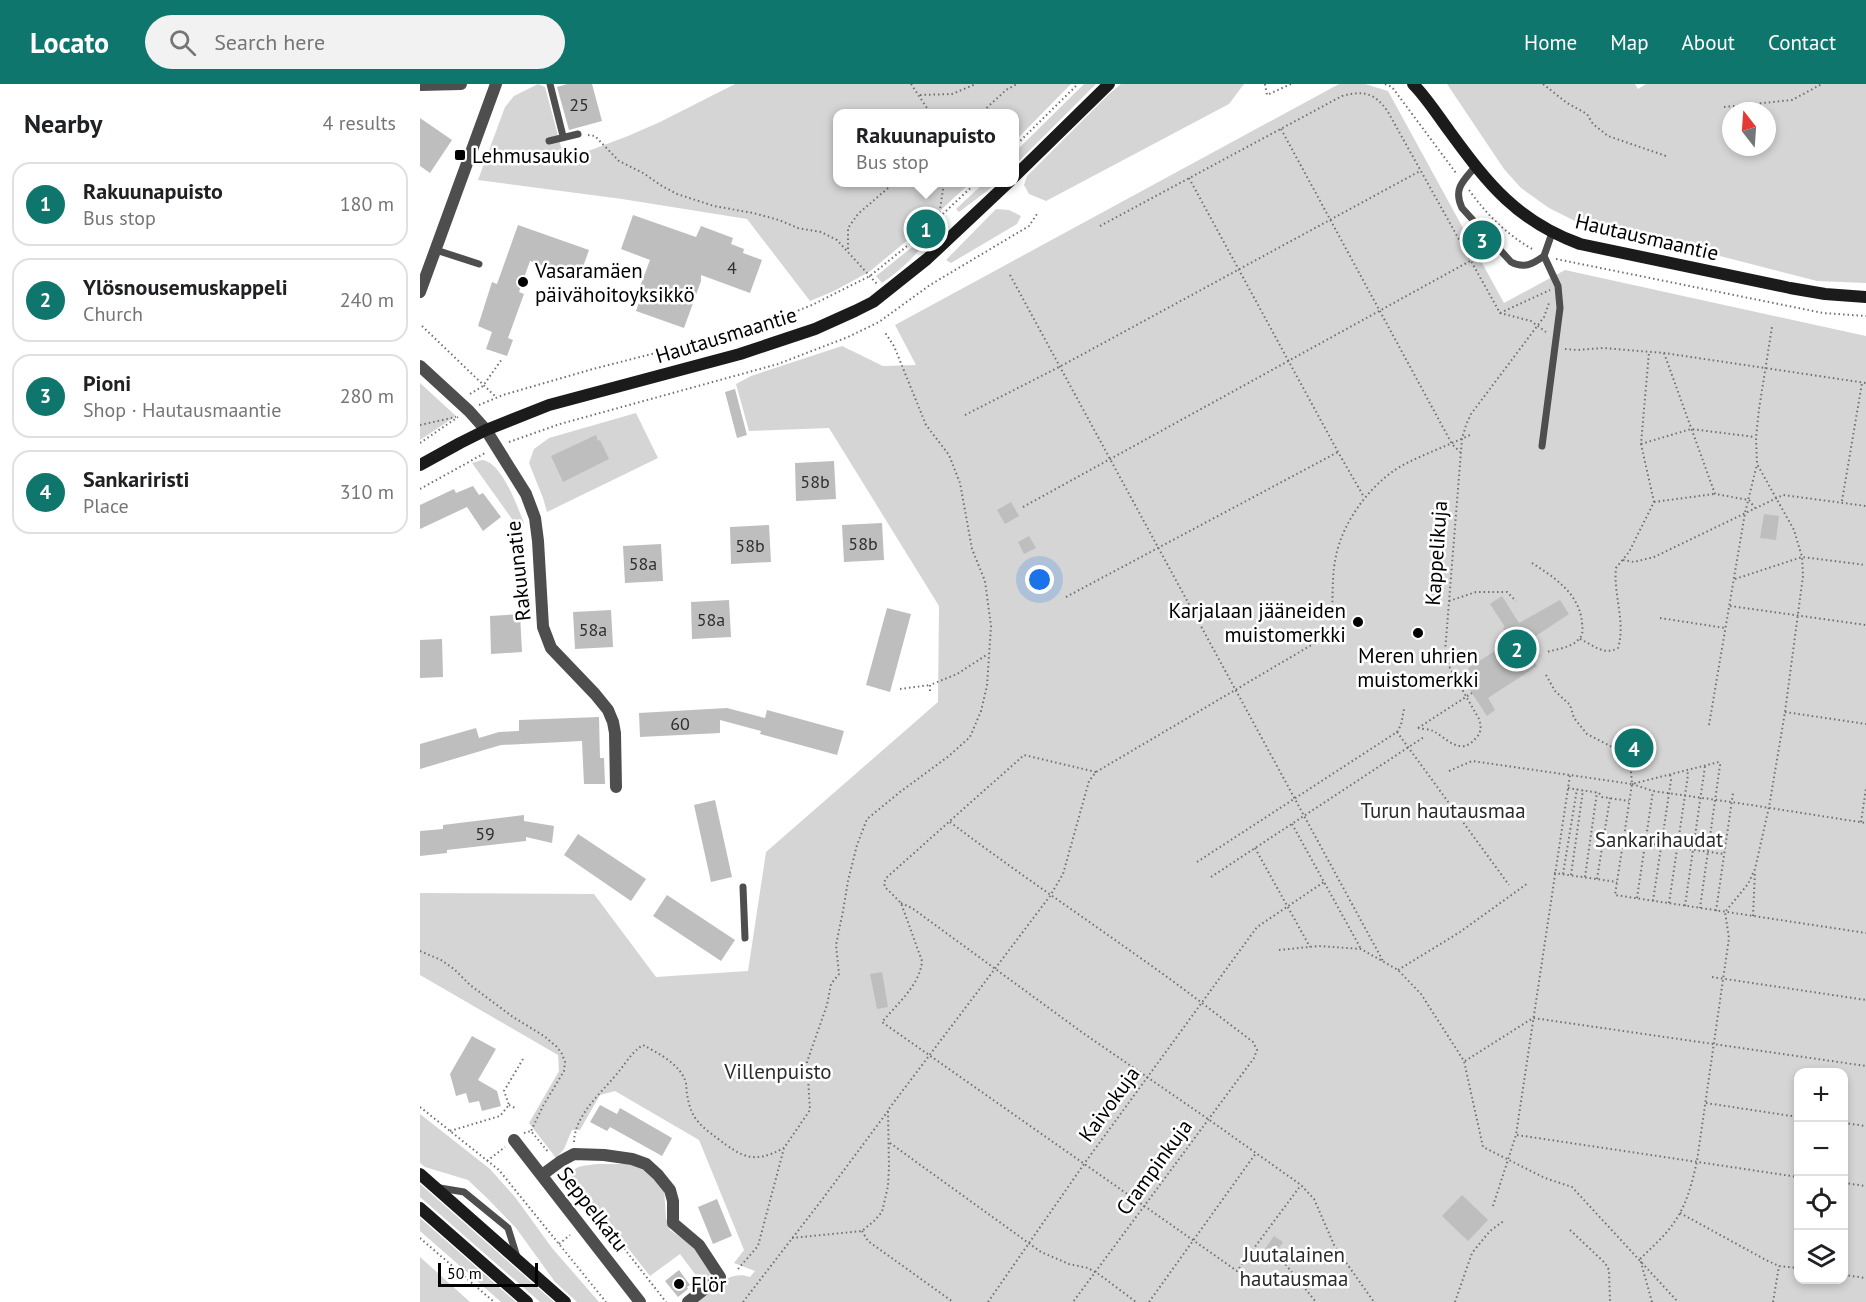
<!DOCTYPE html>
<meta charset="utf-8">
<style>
:root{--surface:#fff;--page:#f2f2f2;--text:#202124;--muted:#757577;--line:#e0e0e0;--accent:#0f766e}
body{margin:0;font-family:"PT Sans",sans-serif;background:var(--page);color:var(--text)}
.controls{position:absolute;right:18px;bottom:18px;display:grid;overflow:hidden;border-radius:12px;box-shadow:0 3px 9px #0003}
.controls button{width:54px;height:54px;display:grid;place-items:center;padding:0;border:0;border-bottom:2px solid var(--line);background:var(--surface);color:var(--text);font:30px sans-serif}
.compass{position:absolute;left:1302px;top:18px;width:54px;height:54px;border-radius:50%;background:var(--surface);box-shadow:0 3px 9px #0003;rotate:343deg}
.scale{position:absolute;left:18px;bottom:15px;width:100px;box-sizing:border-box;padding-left:6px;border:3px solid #000;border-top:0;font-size:16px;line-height:21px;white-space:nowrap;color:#000;-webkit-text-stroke:4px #fff;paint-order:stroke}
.you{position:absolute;left:620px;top:496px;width:21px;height:21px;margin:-15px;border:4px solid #fff;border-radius:50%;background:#1a73e8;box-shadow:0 0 0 9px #1a73e833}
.badge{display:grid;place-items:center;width:39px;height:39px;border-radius:50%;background:var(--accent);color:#fff;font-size:20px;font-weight:700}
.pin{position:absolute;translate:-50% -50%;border:3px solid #fff;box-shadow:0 2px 6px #0006}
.popup{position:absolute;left:413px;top:25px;width:186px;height:78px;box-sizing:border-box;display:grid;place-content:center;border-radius:12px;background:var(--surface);filter:drop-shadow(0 2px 4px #0005);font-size:20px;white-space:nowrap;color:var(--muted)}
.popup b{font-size:22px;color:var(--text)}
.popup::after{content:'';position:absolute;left:50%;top:100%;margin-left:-12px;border:12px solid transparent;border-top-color:var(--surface)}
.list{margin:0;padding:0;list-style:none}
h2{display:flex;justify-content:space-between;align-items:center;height:78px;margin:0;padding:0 24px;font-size:26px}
h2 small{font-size:20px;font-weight:400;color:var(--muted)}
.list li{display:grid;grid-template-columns:39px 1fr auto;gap:18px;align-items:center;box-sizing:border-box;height:84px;margin:0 12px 12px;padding:0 12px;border:2px solid var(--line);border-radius:18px}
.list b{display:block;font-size:22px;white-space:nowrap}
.list p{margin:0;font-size:20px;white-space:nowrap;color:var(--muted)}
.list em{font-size:20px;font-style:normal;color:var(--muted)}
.icon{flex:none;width:33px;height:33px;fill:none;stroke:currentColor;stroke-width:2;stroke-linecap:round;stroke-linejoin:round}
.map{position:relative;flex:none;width:1446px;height:1218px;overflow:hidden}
header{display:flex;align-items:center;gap:36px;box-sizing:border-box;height:84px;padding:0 30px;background:var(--accent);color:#fff}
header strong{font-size:28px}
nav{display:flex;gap:33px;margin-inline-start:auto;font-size:21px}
.search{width:420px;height:54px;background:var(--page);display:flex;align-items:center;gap:15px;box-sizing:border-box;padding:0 21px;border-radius:33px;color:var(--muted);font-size:22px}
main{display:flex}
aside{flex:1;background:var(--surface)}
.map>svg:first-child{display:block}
.green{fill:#d5d5d5;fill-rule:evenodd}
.building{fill:#bebebe}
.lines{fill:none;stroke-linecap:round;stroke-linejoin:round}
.path{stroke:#707070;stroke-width:2;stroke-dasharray:1.5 3;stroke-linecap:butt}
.lane{stroke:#4e4e4e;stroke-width:7}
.street{stroke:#4e4e4e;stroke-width:12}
.secondary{stroke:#1b1b1b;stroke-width:12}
.poi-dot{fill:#000;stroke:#fff;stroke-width:2}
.labels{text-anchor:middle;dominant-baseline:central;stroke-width:5;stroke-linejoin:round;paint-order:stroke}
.number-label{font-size:18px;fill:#303030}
.poi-label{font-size:21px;fill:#000;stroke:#fff;text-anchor:start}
.street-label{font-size:21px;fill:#000;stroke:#fff}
.park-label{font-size:21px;fill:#2c2c2c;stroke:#fff}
</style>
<header>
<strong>Locato</strong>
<div class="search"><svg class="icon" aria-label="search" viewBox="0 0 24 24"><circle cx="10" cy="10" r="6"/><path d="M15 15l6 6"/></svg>Search here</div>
<nav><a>Home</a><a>Map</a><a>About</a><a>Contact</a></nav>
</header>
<main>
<aside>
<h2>Nearby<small>4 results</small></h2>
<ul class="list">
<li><span class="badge">1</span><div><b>Rakuunapuisto</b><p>Bus stop</p></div><em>180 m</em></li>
<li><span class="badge">2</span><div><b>Ylösnousemuskappeli</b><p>Church</p></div><em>240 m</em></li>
<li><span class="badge">3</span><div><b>Pioni</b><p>Shop · Hautausmaantie</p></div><em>280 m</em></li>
<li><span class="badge">4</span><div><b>Sankariristi</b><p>Place</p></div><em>310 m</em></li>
</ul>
</aside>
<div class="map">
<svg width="1446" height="1218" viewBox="0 0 1446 1218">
<rect width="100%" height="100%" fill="#fff"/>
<g class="green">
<path d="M118 0 125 3 144 74 171 66 208 52 240 38 315 0H651L595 57 594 30H418V98L550 99 495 150 449 188 414 207 390 217 327 135 202 115 58 96 85 23 94 12Z"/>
<path d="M664 0H676L595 81V68Z"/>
<path d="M701 0H824L809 20 626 117 609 110 604 101 607 92 689 10Z"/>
<path d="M919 0H945L968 7 1084 219 1145 186 1446 252V1218H277C292 1206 309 1185 330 1193L335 1187 314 1179 324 1166 279 1056 195 1007 180 1011 160 1046H152L144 1065 136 1074 109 1039 139 987 138 971 0 891V809L174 810 236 893 328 887 346 768 518 618 519 522 409 344 329 347 316 300 331 292 422 262 463 282 496 281 475 241ZM1378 988H1424V1196H1378Z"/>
<path d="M1027 0H1215L1218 5 1226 0H1446V199L1397 197 1230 154 1155 137 1129 124 1101 104 1084 85ZM1311 27H1347V63H1311Z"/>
<path d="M564 99H576L567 107 539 128 536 125Z"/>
<path d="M576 125 589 126 601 132 597 140 531 179 526 176Z"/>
<path d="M506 152 509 155C495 172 480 187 462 199L456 192Z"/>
<path d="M0 299 36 332 0 356Z"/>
<path d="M216 329 238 374 127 428 123 414 109 379 114 365 129 354Z"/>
<path d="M62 376C82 378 97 422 104 439L97 442 52 379Z"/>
<path d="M0 1030 70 1085 95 1113 132 1164 179 1218H157L135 1198 96 1144 68 1115 48 1096 5 1083 0 1079Z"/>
<path d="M177 1080H208L227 1086 244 1103 246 1134 250 1146 272 1161 293 1187 290 1192 281 1198 260 1170 230 1192 150 1091C156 1080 166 1082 177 1080Z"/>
<path d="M0 1100 8 1107 134 1218H120L0 1113Z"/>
<path d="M0 1134 96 1218H81L0 1147Z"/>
<path d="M0 1173 50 1218H0Z"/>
</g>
<g class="building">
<path d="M147 0H172L182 37 149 46 137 3Z"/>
<path d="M0 34 32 56 10 89 0 82Z"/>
<path d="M213 131 276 153 281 142 313 154 311 160 324 165 323 169 342 176 330 209 281 191V197L264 244 216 227 222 209 218 208 230 176 201 165Z"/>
<path d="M98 141 169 166 159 194 110 177 99 208 104 210 88 254 93 256 87 272 66 265 72 248 58 242 72 198 77 200Z"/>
<path d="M315 305 327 351 317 354 305 308Z"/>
<path d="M176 351 178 357 180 356 189 375 143 398 131 372Z"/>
<path d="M414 377 416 415 376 417 375 379Z"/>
<path d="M53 402 59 411 63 409 81 433 63 447 47 423 0 445V421L34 405 36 409Z"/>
<path d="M591 418 599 432 585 440 577 426Z"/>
<path d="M1344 430 1359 432 1356 456 1340 454Z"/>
<path d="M462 439 464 476 424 478 422 441Z"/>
<path d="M349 441 351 478 311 480 310 443Z"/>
<path d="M609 452 616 464 604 470 598 458Z"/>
<path d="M241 460 243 497 205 499 203 462Z"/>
<path d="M1082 512 1099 539 1140 516 1149 530 1110 556 1120 572 1113 576 1117 582 1068 614 1075 626 1067 632 1048 603 1057 598 1048 584 1089 558 1088 556 1090 555 1083 544 1085 543 1070 520Z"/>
<path d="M309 516 311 553 272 555 271 518Z"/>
<path d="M467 524 491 530 470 608 446 601Z"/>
<path d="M191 526 193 563 155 565 153 528Z"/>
<path d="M100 530 102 568 71 570 70 532Z"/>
<path d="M22 555 23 593 0 594V556Z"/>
<path d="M307 624 345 634 347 626 424 647 417 671 340 650 341 647 300 636V649L220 653 219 629Z"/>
<path d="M179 633 180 674H184L185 700H164L162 657 81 661 0 685V660L56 644 59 654 79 648 99 647V636Z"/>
<path d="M295 716 312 793 291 798 274 721Z"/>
<path d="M104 731V737L134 742 132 759 106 753V757L27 766V769L0 772V747L23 745V741Z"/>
<path d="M158 750 226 795 211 817 144 771Z"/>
<path d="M247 811 315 856 301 877 233 832Z"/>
<path d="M462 888 468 923 457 925 450 890Z"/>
<path d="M52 952 76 965 58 996 77 1007 81 1022 62 1027 59 1017 49 1019 46 1009 36 1012 30 990Z"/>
<path d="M180 1021 197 1030 200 1024 252 1054 242 1072 190 1043 187 1047 170 1038Z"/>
<path d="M1042 1111 1068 1136 1048 1157 1022 1132Z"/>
<path d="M297 1115 312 1152 293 1160 278 1123Z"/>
<path d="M854 1152 863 1158 851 1175 842 1169Z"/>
<path d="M259 1186 270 1201 267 1203 268 1205 258 1213 245 1197Z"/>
</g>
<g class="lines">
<g class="path">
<path d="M491 0 511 30"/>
<path d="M845 0 847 11 871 0"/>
<path d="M965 0 972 3 1036 89"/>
<path d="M1123 0 1147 19 1167 30 1173 40 1188 52 1246 72"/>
<path d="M500 11 532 10 556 0"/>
<path d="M1304 23 1372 16 1402 0"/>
<path d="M560 30 586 6 597 0"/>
<path d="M861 45 1032 360 1040 368"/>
<path d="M168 51 175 52 199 77 223 89 242 102 257 110 294 122 333 129 359 136 378 144 401 148 417 156 457 200"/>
<path d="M594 63 658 0"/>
<path d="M769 94 918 368 944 413"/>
<path d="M1049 106C1067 131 1087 151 1114 166"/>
<path d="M519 133 524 98"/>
<path d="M680 142 922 12C944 6 955 9 968 28L1080 229 1111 237 1126 248"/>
<path d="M428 165V144L438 130 475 98"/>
<path d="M1136 175 1403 229 1446 232"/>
<path d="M590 191 963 877"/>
<path d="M1080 229 1130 206"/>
<path d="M2 242 76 313"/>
<path d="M1145 265 1157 266 1183 264 1244 269 1446 299"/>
<path d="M1244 269 1295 410 1329 416 1335 424"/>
<path d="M50 310 63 302 82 275"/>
<path d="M59 321 83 311 173 285 306 251 357 235 392 221 450 192 497 154 557 98"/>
<path d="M545 331 641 282 1000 87"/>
<path d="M0 341 36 333"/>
<path d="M89 358 140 340 358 280 428 253 459 238 510 201 609 142 617 130"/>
<path d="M0 359 38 333"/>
<path d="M1221 360 1271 345 1335 353"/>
<path d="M0 405 65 369"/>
<path d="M1422 417 1442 299"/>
<path d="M1234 418 1294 410"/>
<path d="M603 423 1050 177"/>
<path d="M1203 476 1214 478 1234 473 1363 411 1446 422"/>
<path d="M1112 479C1134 493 1160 510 1162 539 1163 546 1163 552 1158 556 1150 564 1137 565 1127 568"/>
<path d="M1315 495 1382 473 1446 481"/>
<path d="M646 513 918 368"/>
<path d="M1029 517 1056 508H1087L1096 517"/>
<path d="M1310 522 1446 541"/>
<path d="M912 527C913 509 912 489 916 472 923 436 954 395 987 379 1007 369 1029 361 1050 351"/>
<path d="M1240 534 1305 544"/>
<path d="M1160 555C1173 561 1184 572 1198 564 1206 538 1193 510 1196 484L1209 468 1234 418 1221 360 1229 268"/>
<path d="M1126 591 1135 607 1150 621 1154 634 1167 650 1200 667H1213L1211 688 1212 700 1195 811 1446 849"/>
<path d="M480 605 510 601"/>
<path d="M510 607V601L537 590 568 570"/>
<path d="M1365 628 1446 640"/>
<path d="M1289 641 1325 429 1337 380"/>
<path d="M998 644C1002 645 1009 645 1013 647 1027 654 1040 673 1056 654 1062 648 1061 642 1059 635L1030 584 1025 568 1042 355 1046 341 1051 330 1124 233 1129 219"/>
<path d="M998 644 1052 609"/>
<path d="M977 648 1089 801"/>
<path d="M1029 687 1052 677 1212 700 1299 678 1300 681 1280 824"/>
<path d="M676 688 604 671 466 794 464 799 465 803 481 819 502 877C500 901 477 920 462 938L817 1187 881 1101"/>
<path d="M1212 700 1233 707 1318 719 1446 739"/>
<path d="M1148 704 1179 709 1182 713 1209 717"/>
<path d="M530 738C592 785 656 828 719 873 758 900 795 929 833 958L837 966 834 974 653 1218"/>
<path d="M1441 738 1446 704"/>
<path d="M872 740 941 865"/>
<path d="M1225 759 1304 770"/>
<path d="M835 764 890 863"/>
<path d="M777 778 977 648 981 641 984 625"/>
<path d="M1134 789 1197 798"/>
<path d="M1143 790 1157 705"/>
<path d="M1151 791 1163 706"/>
<path d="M791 793 1004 653"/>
<path d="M1165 793 1177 708"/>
<path d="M1177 795 1190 714"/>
<path d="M1217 814 1233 707"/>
<path d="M1233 817 1251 696 1250 690"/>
<path d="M481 819 492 824 663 949 788 1035 881 1101 894 1115 915 1163 954 1218"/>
<path d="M1249 819 1268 691 1267 686"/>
<path d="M1265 822 1285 682"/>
<path d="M1296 827 1313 709"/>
<path d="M1333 832 1335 787"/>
<path d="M859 866 899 862 941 865 978 886 1001 910 1044 977 1063 1063 1125 1094 1152 1103 1258 1218"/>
<path d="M0 867 21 876 34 885 50 901 93 933 124 952 137 963 142 970 145 978 144 987 123 1022 111 1047"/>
<path d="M978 886 1040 848 1108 799"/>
<path d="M1292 893 1446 916"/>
<path d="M1045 977 1113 934 1446 982"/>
<path d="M1286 1019 1378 1033"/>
<path d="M89 1021 95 1024"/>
<path d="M0 1023 79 1086 186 1218"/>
<path d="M1424 1039 1446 1042"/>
<path d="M30 1047 80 1032 89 1021 84 1007 103 975"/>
<path d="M104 1049 111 1047 129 1069"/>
<path d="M1097 1051 1378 1093"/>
<path d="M154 1058C155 1029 184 1007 200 986 208 976 212 968 223 961 238 969 258 979 265 996 267 1000 266 1005 267 1010 268 1016 270 1026 274 1032 279 1041 289 1048 297 1054 323 1074 334 1080 364 1064"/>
<path d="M470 1059 621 1168 649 1180 668 1184 680 1191 716 1218"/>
<path d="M67 1077 85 1063"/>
<path d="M146 1090 246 1218"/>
<path d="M1424 1099 1446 1102"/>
<path d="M1073 1122 1096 1051 1150 691"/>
<path d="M1260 1129 1346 1176 1359 1182 1378 1184"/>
<path d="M1150 1146 1185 1179 1189 1186 1190 1218"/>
<path d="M442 1147 448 1157 533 1218"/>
<path d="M0 1154 74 1218"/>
<path d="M372 1154 442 1147 454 1137 462 1128 468 1102 469 1083 468 1026 630 812 643 790 669 697 676 688 922 543"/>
<path d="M139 1160 150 1151"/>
<path d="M857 1170 896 1218"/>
<path d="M318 1185 338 1162 364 1064 390 1026 387 978 407 921 411 900 419 890 416 861 423 827 428 797 437 761 447 735 480 708 529 672 550 653 561 627 567 602 571 542 565 497 552 465 540 399 529 371 506 341 474 262 464 247"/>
<path d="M1424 1191 1446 1194"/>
<path d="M323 1218 401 1117 468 1027"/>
<path d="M568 1218 664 1080 837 843 904 798"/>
<path d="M729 1218 836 1069"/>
<path d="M1035 1218 1052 1169 1070 1147 1085 1136"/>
<path d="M1232 1218 1220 1175C1231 1164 1244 1153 1253 1140 1267 1121 1272 1099 1277 1077L1309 854 1305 828 1328 800 1335 785 1349 723 1365 628 1383 492 1382 473 1374 446 1337 380 1336 354 1339 325 1352 243"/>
<path d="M1353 1218 1359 1182"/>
</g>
<g class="lane">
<path d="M130 0 143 52"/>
<path d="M129 57 158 50"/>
<path d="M1055 83C1043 97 1033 105 1042 124L1091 178C1104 185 1113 180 1124 172"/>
<path d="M16 166 59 180"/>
<path d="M1122 362 1140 224 1138 202 1124 172 1132 149"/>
<path d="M323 803 325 854"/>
<path d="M20 1104 44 1108 88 1144 97 1173"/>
</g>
<g class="street">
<path d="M0 1 41 0"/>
<path d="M0 208 76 0"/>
<path d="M0 282 49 327 66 346 106 410 115 434 118 457 123 543 131 564 175 610 188 626 193 638 195 649 196 703"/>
<path d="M94 1056 220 1218"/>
<path d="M122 1091 141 1077 154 1070 184 1071 212 1075 226 1080 238 1091 250 1106 253 1117V1139L279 1161 300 1193 268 1218"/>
</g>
<g class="secondary">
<path d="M993 0C1007 14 1018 32 1030 48 1068 100 1097 137 1160 160L1370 204 1405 210 1446 213"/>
<path d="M594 93 689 0"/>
<path d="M0 381 40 359 66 346 129 321 320 270 395 245 435 227 453 218 507 175 589 98"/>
<path d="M0 1090 145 1218"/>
<path d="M0 1124 107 1218"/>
</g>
</g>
<g class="poi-dot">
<rect x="34" y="65" width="12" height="12" rx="3"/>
<circle cx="103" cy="198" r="6"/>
<circle cx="938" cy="538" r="6"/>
<circle cx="998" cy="549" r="6"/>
<circle cx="259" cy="1200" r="6"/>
</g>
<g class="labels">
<g class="number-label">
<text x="159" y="20">25</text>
<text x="312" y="183">4</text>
<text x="395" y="397">58b</text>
<text x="443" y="459">58b</text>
<text x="330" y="461">58b</text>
<text x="223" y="479">58a</text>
<text x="291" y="535">58a</text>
<text x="173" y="545">58a</text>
<text x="260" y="639">60</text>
<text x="65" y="749">59</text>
</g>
<g class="poi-label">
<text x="52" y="71">Lehmusaukio</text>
<text x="115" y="186">Vasaramäen<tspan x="115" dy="24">päivähoitoyksikkö</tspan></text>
<text x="926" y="526" text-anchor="end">Karjalaan jääneiden<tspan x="926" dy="24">muistomerkki</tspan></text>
<text x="998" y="571" text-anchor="middle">Meren uhrien<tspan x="998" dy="24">muistomerkki</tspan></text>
<text x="271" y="1200">Flör</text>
</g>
<g class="street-label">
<text transform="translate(1227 153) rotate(13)">Hautausmaantie</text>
<text transform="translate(306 251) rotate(-17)">Hautausmaantie</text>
<text transform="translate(1016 469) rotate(-86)">Kappelikuja</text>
<text transform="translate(98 487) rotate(-96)">Rakuunatie</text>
<text transform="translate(689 1020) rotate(-54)">Kaivokuja</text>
<text transform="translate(734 1083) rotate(-54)">Crampinkuja</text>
<text transform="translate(173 1125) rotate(52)">Seppelkatu</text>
</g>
<g class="park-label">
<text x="1023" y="726">Turun hautausmaa</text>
<text x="1239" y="755">Sankarihaudat</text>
<text x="358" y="987">Villenpuisto</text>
<text x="874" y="1170">Juutalainen<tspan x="874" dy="24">hautausmaa</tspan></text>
</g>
</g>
</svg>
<div class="controls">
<button>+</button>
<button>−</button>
<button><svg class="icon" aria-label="locate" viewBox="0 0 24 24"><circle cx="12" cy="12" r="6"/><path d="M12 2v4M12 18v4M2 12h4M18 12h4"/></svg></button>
<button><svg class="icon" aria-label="layers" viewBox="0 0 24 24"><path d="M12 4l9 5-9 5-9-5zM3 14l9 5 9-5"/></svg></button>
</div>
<svg class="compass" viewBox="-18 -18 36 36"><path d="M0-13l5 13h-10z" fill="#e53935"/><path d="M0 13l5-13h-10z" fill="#757577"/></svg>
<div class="scale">50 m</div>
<div class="you"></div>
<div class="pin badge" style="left:506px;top:145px">1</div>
<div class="popup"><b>Rakuunapuisto</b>Bus stop</div>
<div class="pin badge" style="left:1097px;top:565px">2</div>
<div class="pin badge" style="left:1062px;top:156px">3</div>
<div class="pin badge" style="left:1214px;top:664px">4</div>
</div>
</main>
